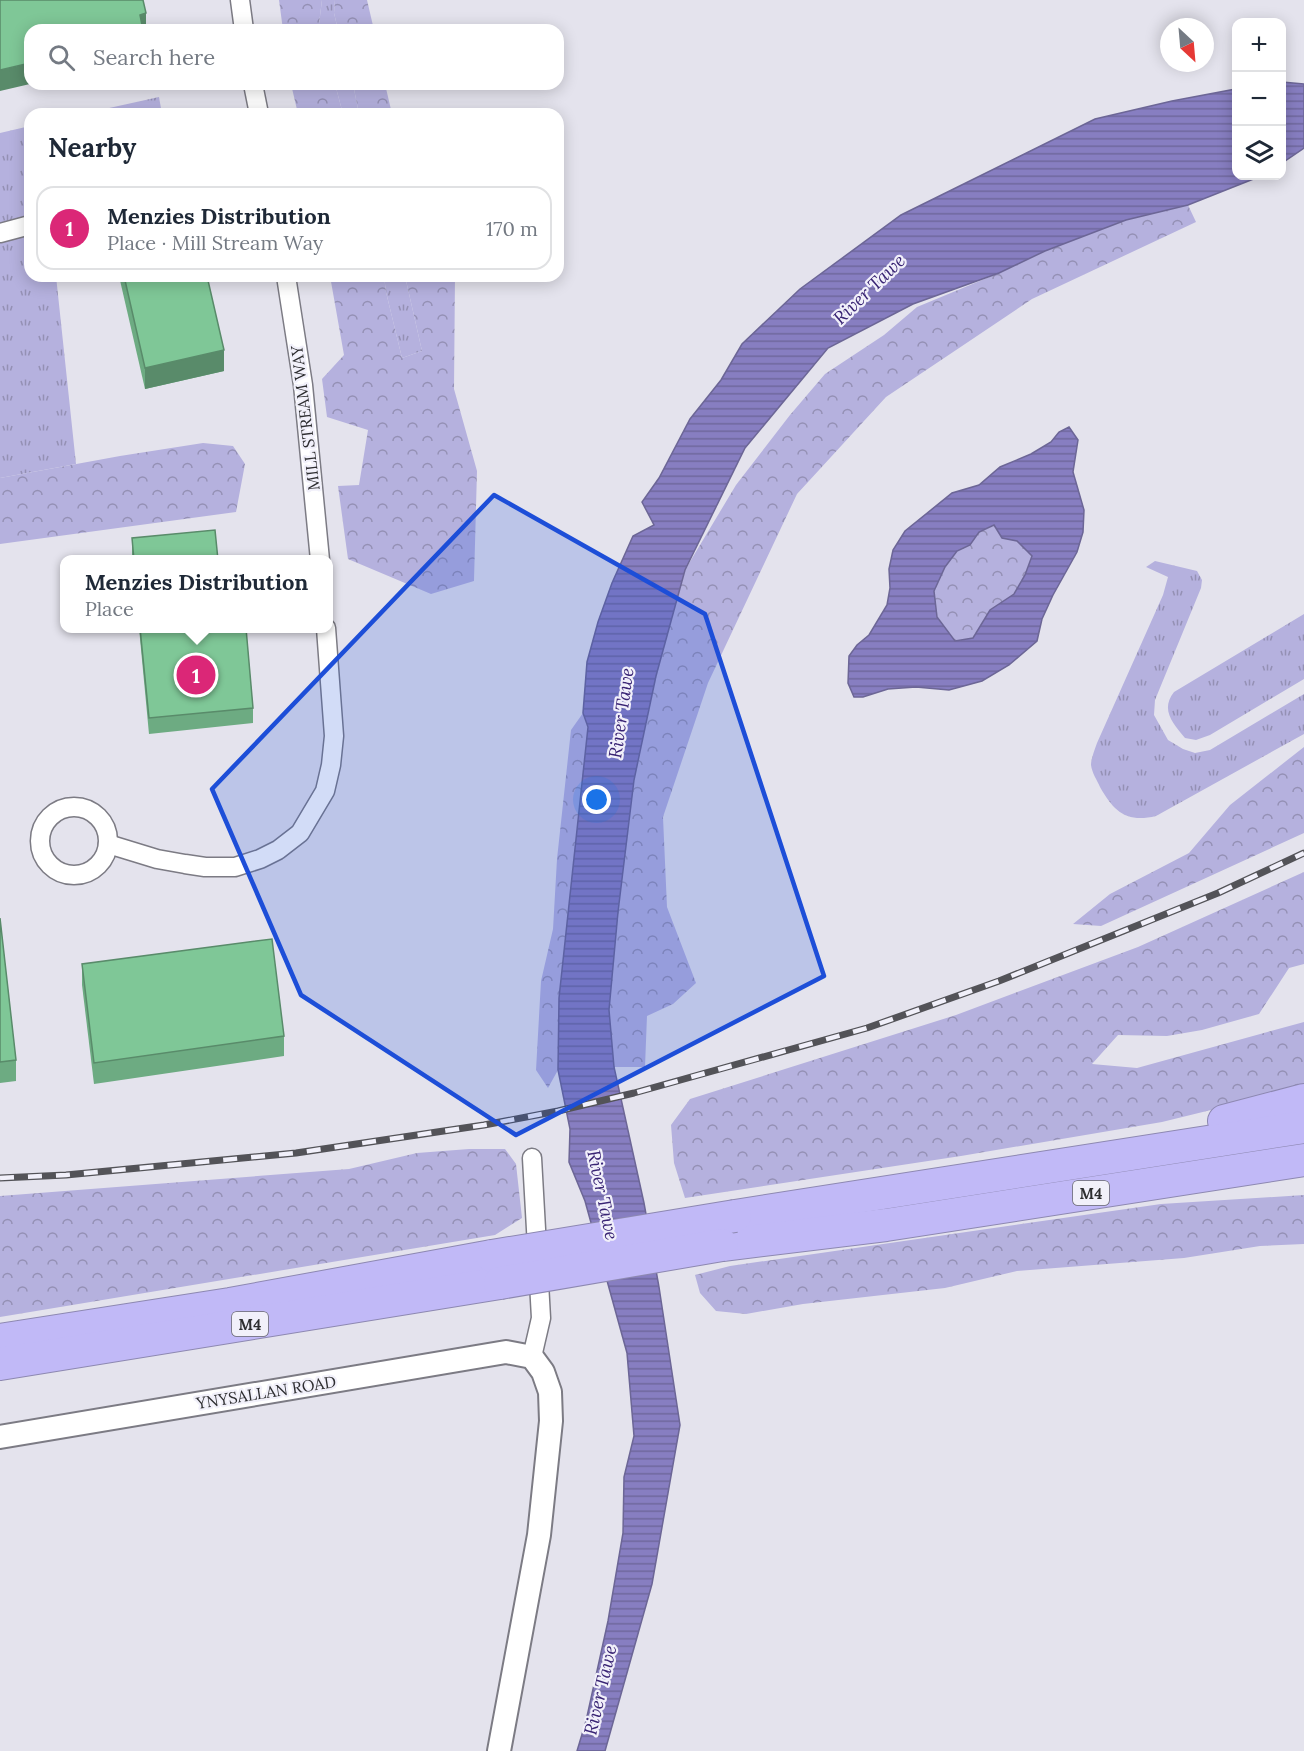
<!DOCTYPE html>
<meta charset="utf-8">
<style>
:root{--surface:#fff;--page:#f2f2f3;--text:#1f2937;--muted:#747a83;--line:#e0e1e3;--accent:#db2777}
body{margin:0;font-family:Lora,serif;background:var(--page);color:var(--text)}
.controls{position:absolute;right:18px;top:18px;display:grid;overflow:hidden;border-radius:12px;box-shadow:0 3px 15px #0003}
.controls button{width:54px;height:54px;display:grid;place-items:center;padding:0;border:0;border-bottom:2px solid var(--line);background:var(--surface);color:var(--text);font:30px sans-serif}
.compass{position:absolute;left:1160px;top:18px;width:54px;height:54px;border-radius:50%;background:var(--surface);box-shadow:0 3px 15px #0003;rotate:154deg}
.you{position:absolute;left:597px;top:800px;width:21px;height:21px;margin:-15px;border:4px solid #fff;border-radius:50%;background:#1a73e8;box-shadow:0 0 0 9px #1a73e833}
.badge{display:grid;place-items:center;width:39px;height:39px;border-radius:50%;background:var(--accent);color:#fff;font-size:20px;font-weight:700}
.pin{position:absolute;translate:-50% -50%;border:3px solid #fff;box-shadow:0 2px 6px #0006}
.popup{position:absolute;left:60px;top:555px;width:273px;height:78px;box-sizing:border-box;display:grid;place-content:center;border-radius:12px;background:var(--surface);filter:drop-shadow(0 2px 4px #0005);font-size:20px;white-space:nowrap;color:var(--muted)}
.popup b{font-size:22px;color:var(--text)}
.popup::after{content:'';position:absolute;left:50%;top:100%;margin-left:-12px;border:12px solid transparent;border-top-color:var(--surface)}
.list{margin:0;padding:0;list-style:none}
h2{display:flex;justify-content:space-between;align-items:center;height:78px;margin:0;padding:0 24px;font-size:26px}
h2 small{font-size:20px;font-weight:400;color:var(--muted)}
.list li{display:grid;grid-template-columns:39px 1fr auto;gap:18px;align-items:center;box-sizing:border-box;height:84px;margin:0 12px 12px;padding:0 12px;border:2px solid var(--line);border-radius:18px}
.list b{display:block;font-size:22px;white-space:nowrap}
.list p{margin:0;font-size:20px;white-space:nowrap;color:var(--muted)}
.list em{font-size:20px;font-style:normal;color:var(--muted)}
.icon{flex:none;width:33px;height:33px;fill:none;stroke:currentColor;stroke-width:2;stroke-linecap:round;stroke-linejoin:round}
.map{position:relative;flex:none;width:1304px;height:1751px;overflow:hidden}
.search{position:absolute;background:var(--surface);box-shadow:0 3px 15px #0003;left:24px;top:24px;width:540px;height:66px;display:flex;align-items:center;gap:15px;box-sizing:border-box;padding:0 21px;border-radius:18px;color:var(--muted);font-size:22px}
.panel{position:absolute;background:var(--surface);box-shadow:0 3px 15px #0003;left:24px;top:108px;width:540px;height:174px;border-radius:18px}
.map>svg:first-child{display:block}
.grass{fill:url(#grass-tufts)}
.forest{fill:url(#forest-crowns)}
.water{fill:url(#water-rules);stroke:#6c6696;stroke-width:1.5;fill-rule:evenodd}
.lines{fill:none;stroke-linecap:round;stroke-linejoin:round}
.minor-casing{stroke:#7c7b84;stroke-width:21}
.tertiary-casing{stroke:#7c7b84;stroke-width:26}
.motorway-casing{stroke:#8d88b1;stroke-width:34}
.minor{stroke:#fff;stroke-width:18}
.tertiary{stroke:#fff;stroke-width:22}
.motorway{stroke:#c1b9f7;stroke-width:32}
.rail-casing{stroke:#535358;stroke-width:7}
.rail{stroke:#f1f0fa;stroke-width:4.5;stroke-dasharray:14;stroke-linecap:butt}
.motorway-bridge-casing{stroke:#8d88b1;stroke-width:34;stroke-linecap:butt}
.motorway-bridge{stroke:#c1b9f7;stroke-width:32}
.wall{fill:#6dab82}
.shaded-wall{fill:#598b6a}
.building{fill:#7fc797;stroke:#598b6a;stroke-width:1.5}
.marked{fill:#1d4ed8;fill-opacity:0.2;stroke:#1d4ed8;stroke-width:4.5;stroke-linejoin:round}
.labels{text-anchor:middle;dominant-baseline:central;stroke-width:4.5;stroke-linejoin:round;paint-order:stroke}
.shield{fill:#f1f0fa;stroke:#68686d;stroke-width:1.5}
.shield-label{font-size:15px;font-weight:bold;fill:#2d2d30}
.street-label{font-size:16px;fill:#2d2d30;stroke:#f1f0fa}
.water-label{font-size:18px;font-style:italic;fill:#392474;stroke:#f1f0fa}
</style>
<div class="map">
<svg width="1304" height="1751" viewBox="0 0 1304 1751">
<defs>
<pattern id="grass-tufts" width="24" height="20" patternUnits="userSpaceOnUse" patternTransform="scale(1.5)"><rect width="24" height="20" fill="#b5b1de"/><path d="M3 7l-1-3M5 7V3M7 7l1-3M15 17l-1-3M17 17v-4M19 17l1-3" fill="none" stroke="#9490b4"/></pattern>
<pattern id="forest-crowns" width="20" height="18" patternUnits="userSpaceOnUse" patternTransform="scale(1.5)"><rect width="20" height="18" fill="#b5b1de"/><path d="M2 6a3 3 0 1 1 6 0M12 15a3 3 0 1 1 6 0" fill="none" stroke="#9490b4"/></pattern>
<pattern id="water-rules" width="6" height="5" patternUnits="userSpaceOnUse" patternTransform="scale(1.5)"><rect width="6" height="5" fill="#877ec1"/><path d="M0 2.5h6" fill="none" stroke="#6f689d"/></pattern>
</defs>
<rect width="100%" height="100%" fill="#e4e3ed"/>
<g class="grass">
<path d="M322 0H335L334 13 338 30H320L319 24Z"/>
<path d="M335 84H353L359 114H343Z"/>
<path d="M159 97 162 114H82Z"/>
<path d="M30 126V276H56L76 464 0 478V133Z"/>
<path d="M384 276H405L422 351 402 358 386 292Z"/>
<path d="M1155 561 1197 571 1202 580 1201 588 1155 700 1154 715 1168 740 1183 749 1195 753 1210 750 1304 694V734L1156 816C1127 823 1114 812 1100 787 1097 780 1092 773 1091 765 1091 759 1095 749 1097 743L1163 595 1168 577 1146 567Z"/>
<path d="M1304 614V679L1210 735 1196 740 1185 738C1173 723 1160 710 1174 692Z"/>
</g>
<g class="forest">
<path d="M279 0H322L319 24 320 30H283Z"/>
<path d="M335 0H367L374 30H338L334 13Z"/>
<path d="M291 84H335L343 114H298Z"/>
<path d="M353 84H385L392 114H359Z"/>
<path d="M1188 205 1196 222 1032 299 886 397 797 494 708 683 663 817 667 907 696 983 673 1004 647 1016 645 1067H614L609 1010 618 912 634 780 646 724 656 676 685 570 736 485 790 415 825 374 884 335 917 307 999 273 1045 251 1126 220Z"/>
<path d="M330 276H384L386 292 402 358 422 351 405 276H455L454 389 477 471 474 581 431 594 348 559 338 486 359 485 368 430 327 417 322 379 344 355Z"/>
<path d="M203 443 233 446 245 464 236 512 0 544V478L120 456Z"/>
<path d="M995 525 1002 538 1017 541 1032 556 1025 575 1014 594 990 610 973 638 955 641 937 617 934 591 945 567 957 551 970 545 979 532Z"/>
<path d="M583 713 588 727 559 998 558 1070 548 1088 536 1070 541 981 553 929 557 859 571 730Z"/>
<path d="M1304 747V833L1101 926 1073 924 1110 894 1189 853 1230 805Z"/>
<path d="M1304 872V964L1289 968 1259 1014 1202 1030 1167 1036 1118 1035 1092 1064 1137 1068 1304 1022V1087L1162 1122 961 1156 685 1198 674 1163 671 1125 690 1099 956 1015 1138 947Z"/>
<path d="M469 1149H505L516 1164 522 1218 495 1235 0 1317V1196L349 1169 417 1153Z"/>
<path d="M1304 1195V1244L1260 1246 1184 1258 1017 1271 945 1288 803 1304 746 1314 716 1311 700 1293 695 1275 730 1266 1161 1204Z"/>
</g>
<g class="water">
<path d="M1282 82 1304 84V148L1282 163Z"/>
<path d="M1236 89V176H1261L1188 205 1126 220 1045 251 999 273 913 304 828 348 745 448 685 570 656 676 634 780 618 912 609 1010 614 1067 644 1203 659 1287 680 1425 652 1584 605 1751H577L586 1721 608 1621 623 1533 624 1477 634 1436 627 1353 585 1201 569 1162 570 1129 558 1070 559 998 588 727 583 713 587 662 598 622 612 583 633 536 654 525 642 502 659 478 690 419 721 380 742 344 800 289 901 215 1095 119 1172 101Z"/>
<path d="M1069 427 1078 440 1073 472 1084 510 1083 532 1077 552 1053 595 1042 619 1037 641 1009 665 982 681 949 690 916 687 888 689 863 697H854L848 683 849 656 857 645 869 635 887 605 890 588 889 569 893 550 905 531 952 493 979 485 1000 467 1031 454 1051 442 1059 432ZM994 525 1002 538 1017 541 1032 556 1025 575 1014 594 990 610 973 638 955 641 937 617 934 591 945 567 957 551 970 545 979 532Z"/>
</g>
<g class="lines">
<g class="minor-casing">
<g id="minor">
<path d="M240 0 244 30"/>
<path d="M253 84 259 114"/>
<path d="M0 233 30 225"/>
<path d="M286 276 303 385 320 560"/>
<circle cx="74" cy="841" r="34"/>
<path d="M108 844 157 859 185 864 205 867H235L260 859 278 850 300 833 325 791 331 765 334 736 326 628"/>
<path d="M532 1158 541 1318 532 1357"/>
</g>
</g>
<g class="tertiary-casing">
<path id="tertiary" d="M0 1437 506 1352 532 1357 543 1372 550 1392 551 1421 539 1535 499 1751"/>
</g>
<g class="motorway-casing">
<g id="motorway">
<path d="M1224 1121 1304 1100"/>
<path d="M735 1216 1304 1127"/>
<path d="M722 1245 886 1225 1304 1160"/>
<path d="M0 1340 230 1304 492 1256"/>
<path d="M0 1364 500 1283"/>
</g>
</g>
<use href="#minor" class="minor"/>
<use href="#tertiary" class="tertiary"/>
<use href="#motorway" class="motorway"/>
<g class="rail-casing">
<path id="rail" d="M0 1178 66 1175 296 1153 484 1125 558 1111 634 1093 867 1028 999 981 1218 893 1304 853"/>
</g>
<use href="#rail" class="rail"/>
<g class="motorway-bridge-casing">
<g id="motorway-bridge">
<path d="M492 1256 735 1216"/>
<path d="M500 1283 722 1245"/>
</g>
</g>
<use href="#motorway-bridge" class="motorway-bridge"/>
</g>
<g class="wall">
<path d="M119 276H207L224 371 145 389Z"/>
<path d="M132 538 218 560H132Z"/>
<path d="M139 628H246L253 708V723L149 734Z"/>
<path d="M0 918 16 1060V1081L0 1083Z"/>
<path d="M82 964 284 1036V1056L94 1084 82 985Z"/>
</g>
<g class="shaded-wall">
<path d="M146 13V30H140V15Z"/>
<path d="M30 63V84L0 91V70Z"/>
<path d="M224 350V371L145 389V368Z"/>
</g>
<g class="building">
<path d="M0 0H143L146 13 140 15 143 30H30V63L0 70Z"/>
<path d="M124 276H207L224 350 145 368Z"/>
<path d="M215 530 218 560H134L132 538Z"/>
<path d="M140 628H246L253 708 149 718Z"/>
<path d="M0 918 16 1060 0 1062Z"/>
<path d="M272 939 284 1036 94 1063 82 964Z"/>
</g>
<path class="marked" d="M494 495 705 614 824 976 516 1135 301 995 212 789Z"/>
<g class="labels">
<g class="shield">
<rect x="1073" y="1181" width="36" height="24" rx="4.5"/>
<rect x="232" y="1312" width="36" height="24" rx="4.5"/>
</g>
<g class="shield-label">
<text x="1091" y="1193">M4</text>
<text x="250" y="1324">M4</text>
</g>
<g class="street-label">
<text transform="translate(305 418) rotate(-97)">MILL STREAM WAY</text>
<text transform="translate(266 1392) rotate(-9)">YNYSALLAN ROAD</text>
</g>
<g class="water-label">
<text transform="translate(869 289) rotate(-44)">River Tawe</text>
<text transform="translate(621 713) rotate(-82)">River Tawe</text>
<text transform="translate(603 1195) rotate(78)">River Tawe</text>
<text transform="translate(600 1690) rotate(-77)">River Tawe</text>
</g>
</g>
</svg>
<div class="controls">
<button>+</button>
<button>−</button>
<button><svg class="icon" aria-label="layers" viewBox="0 0 24 24"><path d="M12 4l9 5-9 5-9-5zM3 14l9 5 9-5"/></svg></button>
</div>
<svg class="compass" viewBox="-18 -18 36 36"><path d="M0-13l5 13h-10z" fill="#e53935"/><path d="M0 13l5-13h-10z" fill="#747a83"/></svg>
<div class="you"></div>
<div class="pin badge" style="left:196px;top:675px">1</div>
<div class="popup"><b>Menzies Distribution</b>Place</div>
<div class="search"><svg class="icon" aria-label="search" viewBox="0 0 24 24"><circle cx="10" cy="10" r="6"/><path d="M15 15l6 6"/></svg>Search here</div>
<section class="panel">
<h2>Nearby<small></small></h2>
<ul class="list">
<li><span class="badge">1</span><div><b>Menzies Distribution</b><p>Place · Mill Stream Way</p></div><em>170 m</em></li>
</ul>
</section>
</div>
